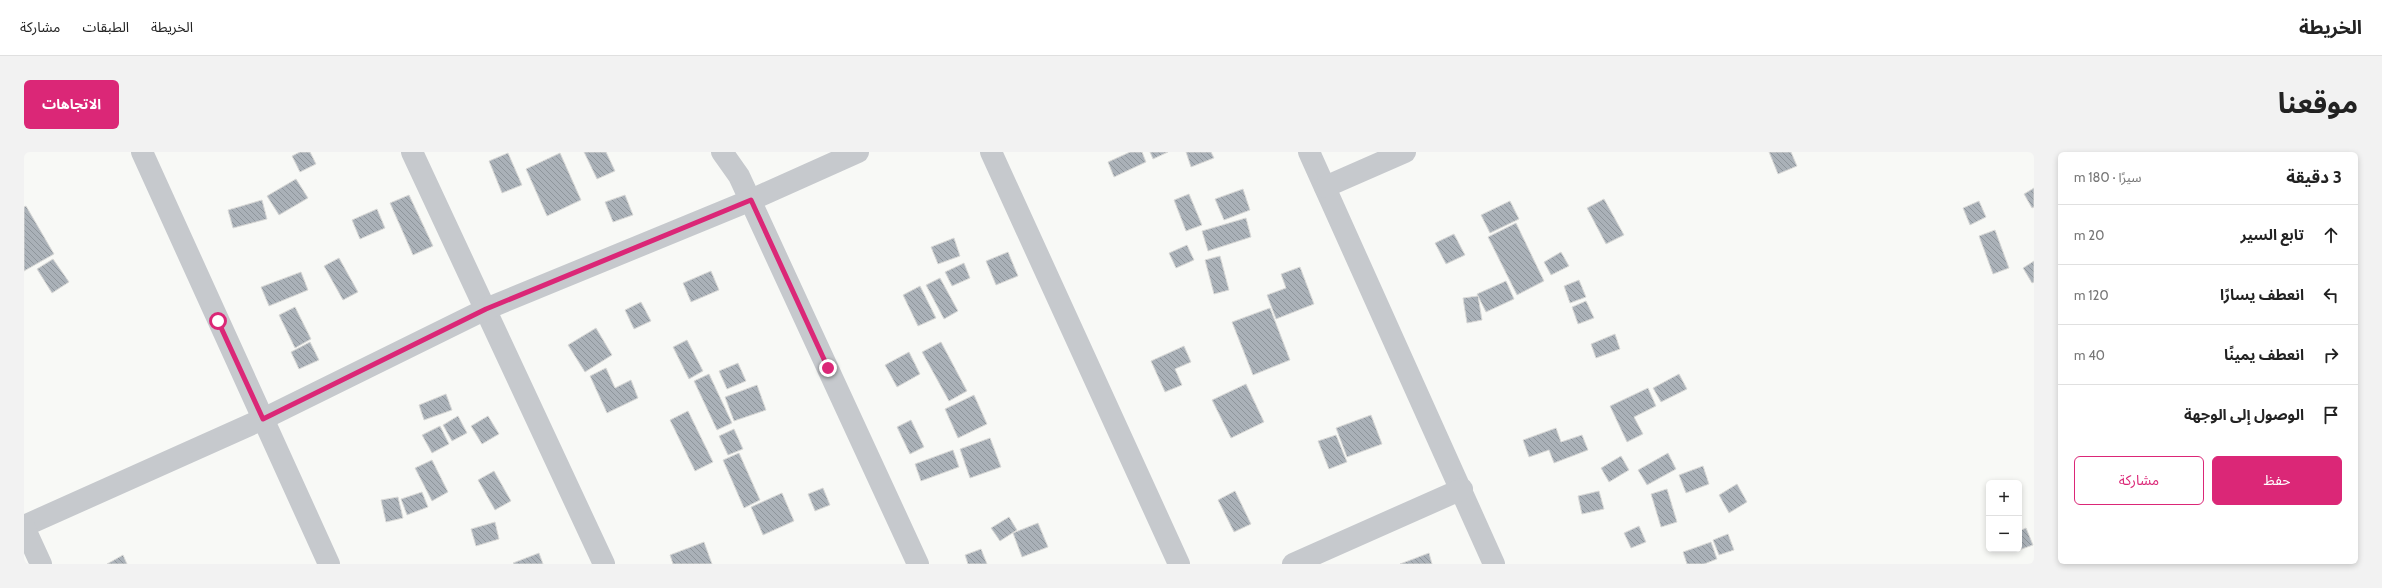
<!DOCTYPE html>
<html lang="ar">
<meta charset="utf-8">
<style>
:root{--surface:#fff;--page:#f2f2f2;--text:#222;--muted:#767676;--line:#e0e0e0;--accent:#db2777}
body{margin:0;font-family:Cabin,"Noto Sans Arabic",sans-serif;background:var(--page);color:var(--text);direction:rtl}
.controls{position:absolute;right:12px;bottom:12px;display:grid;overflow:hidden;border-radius:6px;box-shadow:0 2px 6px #0003}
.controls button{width:36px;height:36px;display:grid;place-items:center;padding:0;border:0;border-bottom:1px solid var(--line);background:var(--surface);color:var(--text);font:20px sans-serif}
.stop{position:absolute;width:12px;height:12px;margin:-9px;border:3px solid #db2777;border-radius:50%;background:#fff}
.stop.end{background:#db2777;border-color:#fff;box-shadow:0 1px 4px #0008}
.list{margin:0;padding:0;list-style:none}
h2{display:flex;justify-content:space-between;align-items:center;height:52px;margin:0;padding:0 16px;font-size:17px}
h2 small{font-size:13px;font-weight:400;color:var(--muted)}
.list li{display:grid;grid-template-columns:26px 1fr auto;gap:12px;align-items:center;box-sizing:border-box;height:60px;padding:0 16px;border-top:1px solid var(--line)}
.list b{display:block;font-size:15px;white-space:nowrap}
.list em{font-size:13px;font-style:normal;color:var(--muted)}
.actions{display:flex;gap:8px;padding:12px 16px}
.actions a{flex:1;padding:9px 0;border:1px solid var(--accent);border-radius:6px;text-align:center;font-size:14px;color:var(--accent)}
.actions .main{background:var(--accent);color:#fff}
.icon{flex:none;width:22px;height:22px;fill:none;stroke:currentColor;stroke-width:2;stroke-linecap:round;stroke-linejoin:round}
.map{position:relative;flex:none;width:2010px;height:412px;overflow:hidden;direction:ltr;border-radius:6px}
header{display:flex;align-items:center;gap:24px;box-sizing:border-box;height:56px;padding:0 20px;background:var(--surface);border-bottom:1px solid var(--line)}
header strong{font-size:19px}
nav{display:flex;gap:22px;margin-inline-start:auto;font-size:14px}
.intro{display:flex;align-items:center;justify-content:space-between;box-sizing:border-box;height:96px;padding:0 24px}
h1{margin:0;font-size:28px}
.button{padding:10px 18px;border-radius:6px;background:var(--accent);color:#fff;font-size:14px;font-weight:700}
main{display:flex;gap:24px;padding:0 24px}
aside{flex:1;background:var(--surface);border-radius:6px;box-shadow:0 2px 6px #0003}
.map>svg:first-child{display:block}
.building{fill:url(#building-back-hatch);stroke:#dadad8}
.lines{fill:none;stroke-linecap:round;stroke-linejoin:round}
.minor{stroke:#c6c9cd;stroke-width:22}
.route{stroke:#db2777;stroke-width:5}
</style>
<header>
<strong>الخريطة</strong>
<nav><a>الخريطة</a><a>الطبقات</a><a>مشاركة</a></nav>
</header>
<div class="intro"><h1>موقعنا</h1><a class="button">الاتجاهات</a></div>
<main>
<aside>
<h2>3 دقيقة<small>سيرًا · 180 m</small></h2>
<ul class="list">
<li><svg class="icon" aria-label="ahead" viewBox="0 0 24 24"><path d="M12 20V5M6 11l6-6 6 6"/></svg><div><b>تابع السير</b></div><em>20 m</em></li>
<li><svg class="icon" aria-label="left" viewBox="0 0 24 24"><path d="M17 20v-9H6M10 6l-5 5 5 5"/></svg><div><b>انعطف يسارًا</b></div><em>120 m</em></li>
<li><svg class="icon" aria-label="right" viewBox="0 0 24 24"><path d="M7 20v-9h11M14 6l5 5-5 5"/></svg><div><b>انعطف يمينًا</b></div><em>40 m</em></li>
<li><svg class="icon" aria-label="arrive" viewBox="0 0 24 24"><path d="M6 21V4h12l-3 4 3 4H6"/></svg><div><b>الوصول إلى الوجهة</b></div></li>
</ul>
<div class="actions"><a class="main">حفظ</a><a>مشاركة</a></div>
</aside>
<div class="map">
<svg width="2010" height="412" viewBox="0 0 2010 412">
<defs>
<pattern id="building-back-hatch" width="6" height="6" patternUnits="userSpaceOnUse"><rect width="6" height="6" fill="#aab1b8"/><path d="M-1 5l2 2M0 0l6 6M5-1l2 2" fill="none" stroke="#8e959b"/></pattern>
</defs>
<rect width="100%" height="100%" fill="#f8f9f6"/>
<g class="building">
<path d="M276 0H286L292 12 276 20 268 4Z"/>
<path d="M560 0H582L591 19 573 27Z"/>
<path d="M1106 0H1118L1122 10 1090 25 1084 10Z"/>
<path d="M1126 0H1144L1129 7Z"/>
<path d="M1162 0H1187L1190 6 1167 15Z"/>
<path d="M1745 0H1767L1773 14 1754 22Z"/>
<path d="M484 1 498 33 478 41 465 9Z"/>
<path d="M536 1 557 48 523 64 502 17Z"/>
<path d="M272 27 284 46 255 63 243 44Z"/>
<path d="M2010 36V55L2008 56 2000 42Z"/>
<path d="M1219 37 1226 58 1200 68 1191 47Z"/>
<path d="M1165 42 1178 73 1162 79 1150 48Z"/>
<path d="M385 43 409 94 389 103 366 51Z"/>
<path d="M601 43 609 63 589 70 581 50Z"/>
<path d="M1580 47 1600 83 1582 92 1563 56Z"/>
<path d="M238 48 243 67 209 76 204 58Z"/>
<path d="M1486 49 1495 67 1466 81 1457 63Z"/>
<path d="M1955 49 1962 65 1946 73 1939 56Z"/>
<path d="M2 54 30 102 0 119V55Z"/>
<path d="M353 57 361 76 336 87 328 68Z"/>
<path d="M1222 66 1227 85 1184 99 1178 79Z"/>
<path d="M1492 71 1520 129 1493 143 1464 85Z"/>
<path d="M1971 78 1985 116 1969 122 1955 84Z"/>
<path d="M1430 82 1441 103 1422 112 1411 91Z"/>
<path d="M930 86 936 104 914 112 907 95Z"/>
<path d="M1163 93 1170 108 1152 116 1145 101Z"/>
<path d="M984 100 994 124 972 133 962 109Z"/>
<path d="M1537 100 1545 114 1527 123 1520 110Z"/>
<path d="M1196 104 1205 138 1190 142 1181 108Z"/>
<path d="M315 106 334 140 319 148 300 114Z"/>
<path d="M29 107 45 130 28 141 13 117Z"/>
<path d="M2010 109V130L2008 131 1999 116Z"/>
<path d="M940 111 946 126 928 134 921 120Z"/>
<path d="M1276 115 1290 152 1252 167 1243 143 1262 136 1257 122Z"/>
<path d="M687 119 695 138 667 150 659 131Z"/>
<path d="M277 120 284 138 245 154 237 135Z"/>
<path d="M916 126 934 159 920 167 902 133Z"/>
<path d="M1555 128 1562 145 1546 151 1540 134Z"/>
<path d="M1482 129 1490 147 1462 160 1453 142Z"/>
<path d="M896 134 912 166 894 174 879 143Z"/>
<path d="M1454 144 1458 168 1443 171 1439 146Z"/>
<path d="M1562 149 1570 166 1554 172 1548 155Z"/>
<path d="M617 150 627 169 610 177 601 158Z"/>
<path d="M271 155 287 187 271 196 255 163Z"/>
<path d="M1246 156 1266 208 1229 223 1208 170Z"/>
<path d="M572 176 588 203 561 220 544 193Z"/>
<path d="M1591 182 1596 197 1572 206 1567 192Z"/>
<path d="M663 188 679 219 665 227 649 195Z"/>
<path d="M286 190 295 208 275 217 267 200Z"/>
<path d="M917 190 943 239 925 249 898 200Z"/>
<path d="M1160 194 1167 210 1151 217 1158 233 1141 240 1127 209Z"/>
<path d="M885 200 896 222 873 235 861 213Z"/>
<path d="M714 211 722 229 703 237 695 219Z"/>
<path d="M582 216 591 236 607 228 614 246 583 261 566 224Z"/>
<path d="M685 222 708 271 693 278 670 229Z"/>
<path d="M1655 222 1663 237 1637 250 1629 236Z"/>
<path d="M1222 232 1240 270 1207 286 1188 248Z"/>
<path d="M733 233 742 258 710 269 701 245Z"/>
<path d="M1624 236 1632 254 1610 265 1619 282 1603 290 1586 254Z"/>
<path d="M422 242 428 258 400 268 395 253Z"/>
<path d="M950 243 963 272 934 286 921 257Z"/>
<path d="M664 259 689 310 671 319 646 268Z"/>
<path d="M1347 263 1358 292 1323 305 1312 276Z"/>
<path d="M434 264 443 281 428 289 419 273Z"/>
<path d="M464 264 475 282 458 292 447 274Z"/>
<path d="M887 268 900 295 886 302 873 275Z"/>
<path d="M416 274 425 292 408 301 398 283Z"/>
<path d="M1532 276 1537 290 1558 283 1564 298 1530 311 1525 298 1505 305 1499 288Z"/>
<path d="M710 277 719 297 704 303 695 284Z"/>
<path d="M1312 283 1323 310 1305 317 1294 289Z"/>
<path d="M966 286 977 315 946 326 936 297Z"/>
<path d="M929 298 935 315 897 329 891 312Z"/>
<path d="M715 301 736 348 720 356 699 308Z"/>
<path d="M1644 301 1652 317 1623 333 1614 318Z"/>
<path d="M1597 304 1605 318 1585 330 1577 316Z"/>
<path d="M408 308 424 340 408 349 391 316Z"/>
<path d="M1679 314 1685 332 1662 341 1655 323Z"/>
<path d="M470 319 487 349 471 358 454 328Z"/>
<path d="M1713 332 1723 350 1705 361 1695 343Z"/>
<path d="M799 336 806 353 791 359 784 342Z"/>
<path d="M1643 337 1653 370 1637 375 1627 342Z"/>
<path d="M1211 339 1227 372 1210 380 1194 348Z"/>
<path d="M1575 339 1580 357 1558 362 1554 344Z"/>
<path d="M398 340 404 355 383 363 377 347Z"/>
<path d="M758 341 770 369 739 383 727 355Z"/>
<path d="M374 345 379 366 362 370 357 348Z"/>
<path d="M985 365 993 378 976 389 967 376Z"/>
<path d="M471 370 475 387 452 394 447 377Z"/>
<path d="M1014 371 1024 395 998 405 989 381Z"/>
<path d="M1615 374 1622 390 1607 396 1600 381Z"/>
<path d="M2002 376 2009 393 1992 399 1991 397H1995V379Z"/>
<path d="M1704 382 1710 398 1695 403 1689 388Z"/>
<path d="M680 390 688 412H649L646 403Z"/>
<path d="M1687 390 1693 407 1680 412H1663L1659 400Z"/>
<path d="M957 397 963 412H944L941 403Z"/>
<path d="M515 401 519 412H490L489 411Z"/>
<path d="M1405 401 1408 412H1376Z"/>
<path d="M99 403 103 412H83Z"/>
</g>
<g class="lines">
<g class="minor">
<path d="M118 0 305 412"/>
<path d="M388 0 580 412"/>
<path d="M698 0 715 24 894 412"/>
<path d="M967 0 1155 412"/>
<path d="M1285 0 1470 412"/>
<path d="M1301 35 1381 0"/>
<path d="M0 374 239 267 462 157 727 48 834 0"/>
<path d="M0 375 17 412"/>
<path d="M1269 412 1438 337"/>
</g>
</g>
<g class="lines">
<path class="route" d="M194 169 239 267 462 157 727 48 804 216"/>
</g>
</svg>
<div class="controls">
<button>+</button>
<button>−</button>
</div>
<div class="stop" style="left:194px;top:169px"></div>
<div class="stop end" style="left:804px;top:216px"></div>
</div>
</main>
